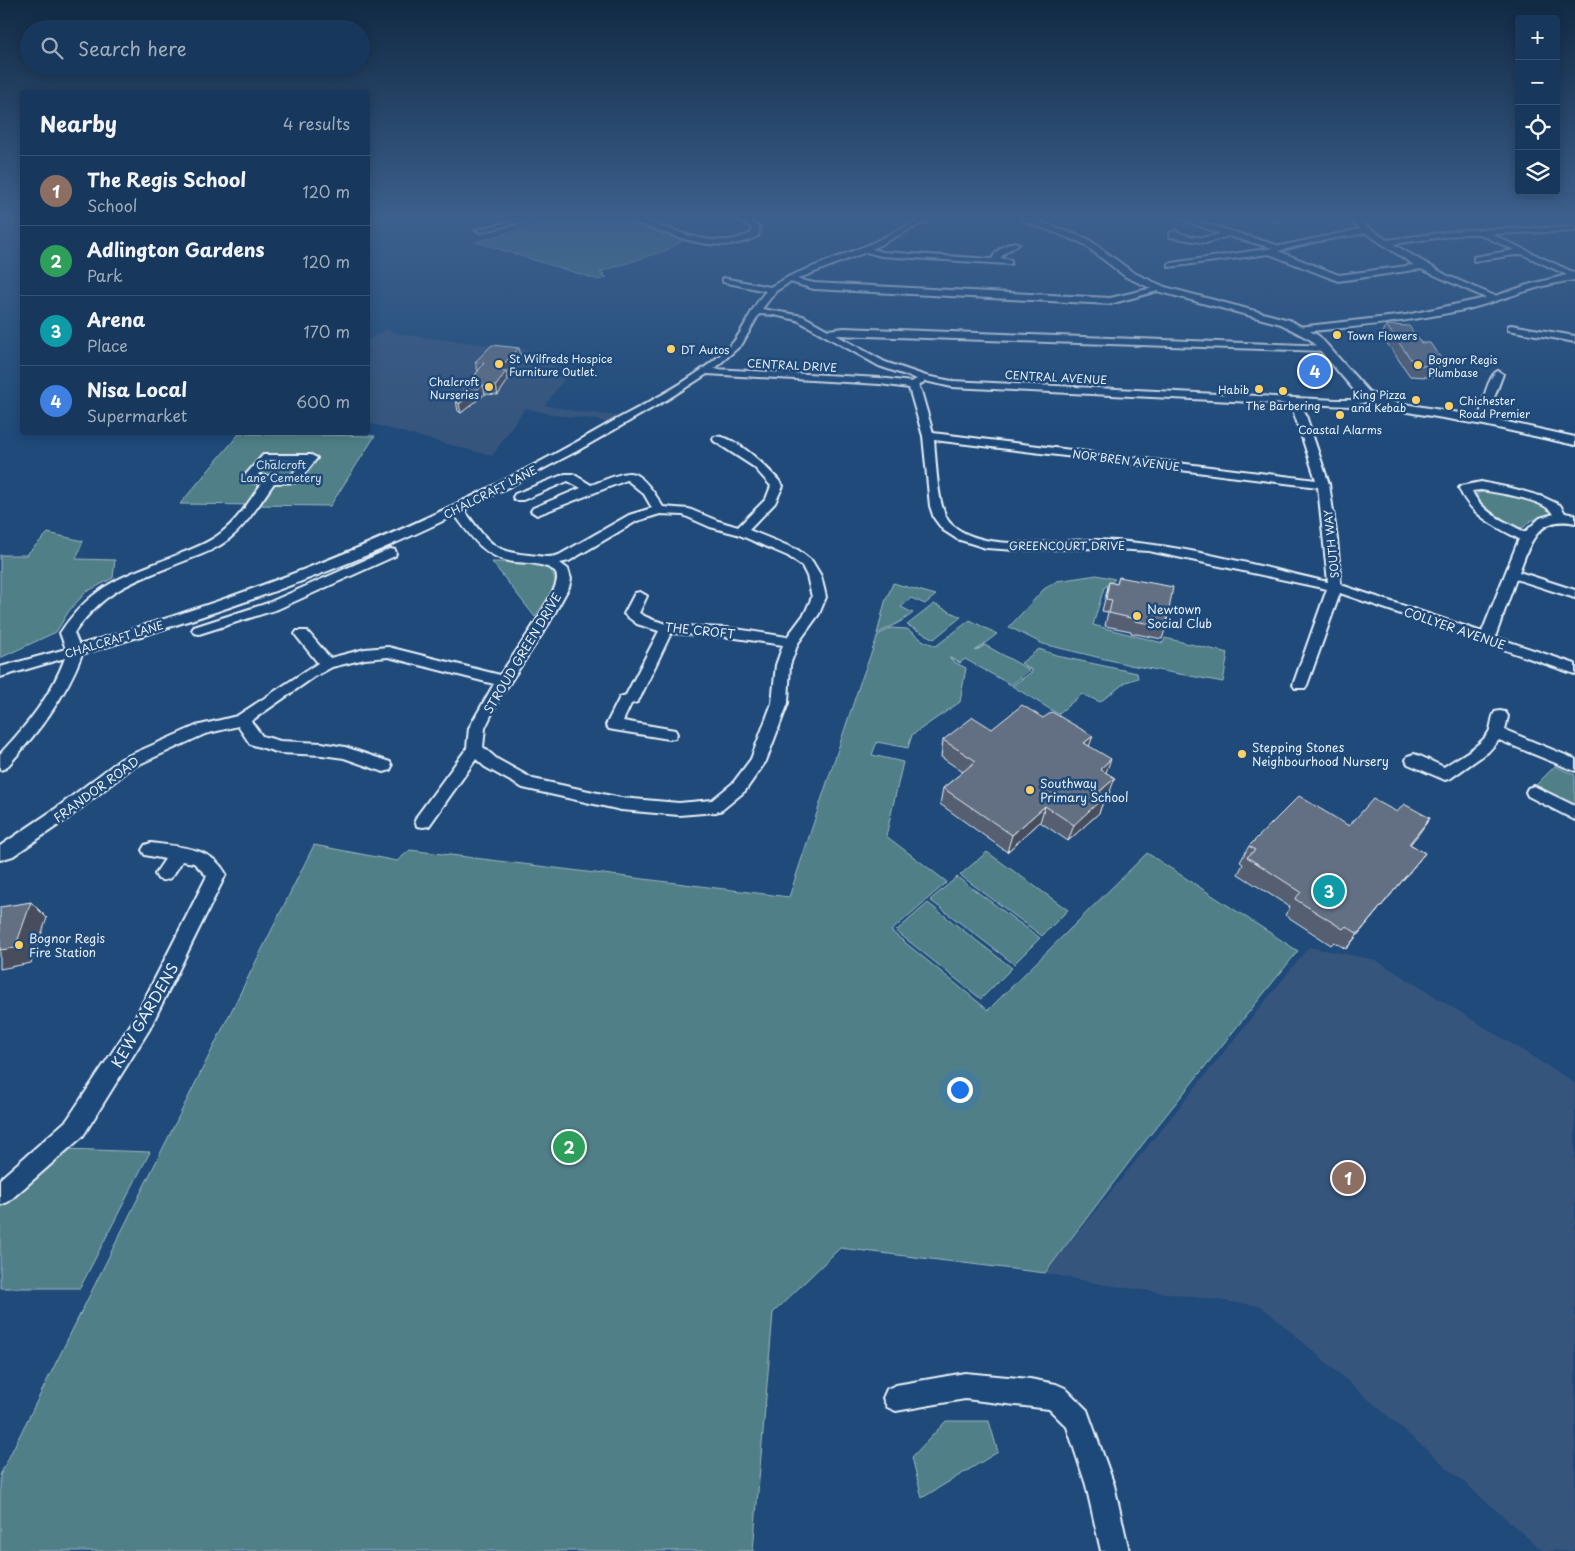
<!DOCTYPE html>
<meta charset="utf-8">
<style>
:root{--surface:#17385c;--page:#203f62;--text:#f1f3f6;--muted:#9eacbb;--line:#365272;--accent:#8bbbb9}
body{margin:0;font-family:"Playpen Sans",sans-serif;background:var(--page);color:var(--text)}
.controls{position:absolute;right:15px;top:15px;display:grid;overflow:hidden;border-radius:5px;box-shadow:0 2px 12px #0003}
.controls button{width:45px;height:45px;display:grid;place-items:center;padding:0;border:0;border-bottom:1px solid var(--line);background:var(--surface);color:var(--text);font:25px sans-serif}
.you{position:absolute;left:959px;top:1089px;width:18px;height:18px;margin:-12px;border:4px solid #fff;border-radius:50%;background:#1a73e8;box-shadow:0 0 0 8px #1a73e833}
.badge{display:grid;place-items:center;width:32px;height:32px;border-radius:50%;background:var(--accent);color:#fff;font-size:16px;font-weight:700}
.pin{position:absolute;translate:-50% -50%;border:2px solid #fff;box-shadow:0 1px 5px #0006}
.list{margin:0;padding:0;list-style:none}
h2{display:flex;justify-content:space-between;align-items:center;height:65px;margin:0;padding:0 20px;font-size:21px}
h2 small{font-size:16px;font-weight:400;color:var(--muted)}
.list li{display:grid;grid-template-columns:32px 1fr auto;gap:15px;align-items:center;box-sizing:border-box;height:70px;padding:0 20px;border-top:1px solid var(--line)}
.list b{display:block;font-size:19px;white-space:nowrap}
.list p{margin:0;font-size:16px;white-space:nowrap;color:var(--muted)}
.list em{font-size:16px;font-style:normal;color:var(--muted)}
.icon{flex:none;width:28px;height:28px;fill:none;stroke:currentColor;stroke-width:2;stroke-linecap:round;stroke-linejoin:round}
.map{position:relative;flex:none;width:1575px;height:1551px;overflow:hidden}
.search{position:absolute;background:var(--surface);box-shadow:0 2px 12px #0003;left:20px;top:20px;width:350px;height:55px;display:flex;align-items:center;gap:12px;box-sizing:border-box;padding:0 18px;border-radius:28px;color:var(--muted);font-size:19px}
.panel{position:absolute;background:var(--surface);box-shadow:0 2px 12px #0003;left:20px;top:90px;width:350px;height:345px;border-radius:5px}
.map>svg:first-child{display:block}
.built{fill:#34557d}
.green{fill:#517f88;stroke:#9cb8c0}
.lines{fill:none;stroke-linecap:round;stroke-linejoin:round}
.minor-casing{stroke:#e8f1f8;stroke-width:4}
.major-casing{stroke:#e8f1f8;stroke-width:4}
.minor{fill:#1f4a7a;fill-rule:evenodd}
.major{fill:#1f4a7a;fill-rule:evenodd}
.wall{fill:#565f72;stroke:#e8f1f8}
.shaded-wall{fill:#464e5c;stroke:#e8f1f8}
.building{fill:#646f84;stroke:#e8f1f8}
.poi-dot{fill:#ffd166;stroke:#1f4a7a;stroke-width:2}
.labels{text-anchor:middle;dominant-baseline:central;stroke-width:5;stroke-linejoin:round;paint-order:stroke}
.far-poi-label{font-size:11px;fill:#e8f1f8;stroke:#1f4a7a;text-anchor:start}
.far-street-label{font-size:11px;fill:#e8f1f8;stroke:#1f4a7a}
.far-park-label{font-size:11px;fill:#d1e0e7;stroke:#1f4a7a}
.poi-label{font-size:12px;fill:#e8f1f8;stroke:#1f4a7a;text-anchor:start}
.street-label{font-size:12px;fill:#e8f1f8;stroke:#1f4a7a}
.near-street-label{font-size:15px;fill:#e8f1f8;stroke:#1f4a7a}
</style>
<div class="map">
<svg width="1575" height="1551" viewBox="0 0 1575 1551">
<rect width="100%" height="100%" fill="#1f4a7a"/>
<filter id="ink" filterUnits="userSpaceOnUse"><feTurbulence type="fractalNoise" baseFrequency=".02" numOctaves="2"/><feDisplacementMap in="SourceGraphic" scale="10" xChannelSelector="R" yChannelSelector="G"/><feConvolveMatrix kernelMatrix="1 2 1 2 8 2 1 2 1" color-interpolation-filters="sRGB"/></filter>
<g filter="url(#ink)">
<g class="built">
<path d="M386 329 399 334 530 350 522 360 557 365 549 376 565 378 545 405 574 411 618 416 609 424 596 419 559 416 525 408 492 456 368 423V340Z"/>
<path d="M1309 947 1376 960 1575 1083V1548L1573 1551H1543L1261 1306 1106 1285 1045 1273Z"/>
</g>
<g class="green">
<path d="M557 219H613L684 240 667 250 600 272 604 274 601 275 607 277 599 280 476 242Z"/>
<path d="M239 434 375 436 330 506 180 504Z"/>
<path d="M1487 491 1542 504 1549 508 1553 513 1530 521 1523 528C1507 527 1475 512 1477 493Z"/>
<path d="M48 533 83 541 76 559 115 560 113 578 86 592 69 611 56 632 0 658V555H26Z"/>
<path d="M492 562C503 562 540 563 548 568 554 572 555 580 555 586L535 617Z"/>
<path d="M1097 575 1115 579 1104 588 1093 625 1163 643 1165 638 1228 653 1223 682 1130 665 1043 644 1009 627 1044 589 1057 581Z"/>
<path d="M893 583 936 595 925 604 911 598 901 607 913 613C899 624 891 626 877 634L885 602Z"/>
<path d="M934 604 961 617 934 639 907 625Z"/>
<path d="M970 620 997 634 975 651 985 645 1030 670 1011 685 965 659 960 663 949 657 954 662 966 668 960 702 912 735 908 748 877 742 872 755 903 762 886 836 947 882 891 931 988 1010 1147 853 1298 951 1146 1140 1045 1273 840 1248 773 1313 753 1551H0V1475L314 845 397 861 410 850 789 897 860 683 878 635 891 628 907 629 924 641 936 646Z"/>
<path d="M1039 649 1062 657 1137 673 1138 678 1126 682 1100 702 1082 694 1058 714 1012 686 1033 671 1021 663Z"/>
<path d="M1555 766 1575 775V809L1534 787Z"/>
<path d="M987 852 1068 910 1042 936 960 875Z"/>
<path d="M957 877 1040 938 1014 964 930 900Z"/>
<path d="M928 903 1012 968 981 999 896 931Z"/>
<path d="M67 1149 150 1152 80 1288H0V1206Z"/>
<path d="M946 1421H989L998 1452 922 1498 912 1457Z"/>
</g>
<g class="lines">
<g class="minor-casing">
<g id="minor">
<path d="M521 219H534L480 232 476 230Z"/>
<path d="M629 219C641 218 652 223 663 227 692 237 723 248 751 233L752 228 737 219H746L760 227 758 236C724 254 688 241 654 229 646 226 636 224 629 219Z"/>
<path d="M921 219H930L872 249 882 252 992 259C997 249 1005 245 1015 242L1019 244 1006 252 1000 258 1011 260V264H1008L881 256 866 252 797 279 814 283 1110 298 1161 286 1165 289 1110 304 814 289 790 282 776 291 762 309 803 316 828 330 844 328 1328 346V350L1325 351 836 335 885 362 926 376 952 381 1337 400H1351L1369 395 1373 396 1374 398 1373 400 1351 406 1302 404 1329 484 1337 539 1341 585 1482 632 1519 539C1495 526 1470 515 1459 488L1461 486 1481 482 1515 489 1543 497 1560 505 1565 513 1575 515V523C1538 515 1530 543 1519 572L1575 590V598L1516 579 1495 637 1575 664V674L1340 593 1307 685 1305 688H1295L1293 685 1327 589 1149 551 1096 548 1016 550 986 548 957 539 943 530 934 518 930 506 923 436 909 388 880 384 707 374 668 399 577 451 464 510C486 539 491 552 529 555 541 556 547 559 559 555L629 515 652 508 644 494 627 480 537 515 531 511 533 508 581 488 568 481 523 500H515L513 497 515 494 565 474H573L591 485C600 482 621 472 630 473 643 474 657 497 663 507L689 509 718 521 738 527 766 499 771 486 754 467 714 441 713 439 714 437C732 432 773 472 783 486L775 503 749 530 798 550 812 561 821 576 826 597 819 614 798 643 790 665 788 703 766 761 745 791 722 810 716 812 679 815 621 810 523 788 485 767 476 759 429 826 423 827 417 826 415 821 417 816 467 748 469 728 494 684 388 657 365 659 332 667 314 677 251 721 262 736 280 741 322 743 345 747 390 762 392 766 390 770 384 772 344 758 322 755 280 753 250 744 238 726 205 734 133 767 67 819 13 856 0 860V846L55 809 121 759 196 726 237 716 318 663 297 637 295 634 297 631H307L330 658 365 649 388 647 500 675C510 660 558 594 557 578 557 576 556 573 555 571 542 563 529 563 514 562 485 558 471 537 455 515 336 574 209 616 82 654 65 699 37 733 6 768L0 770V754C27 725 51 696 65 658L0 677V667L66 649 60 633C93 583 125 576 177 555 192 549 209 543 221 533 239 519 250 500 262 483L248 482 242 479 263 455H311L317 458 298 482 274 483C259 504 246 527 225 542 214 550 200 555 187 560 138 580 106 587 74 633L79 645C263 592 437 523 603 427 646 403 694 381 729 347 745 331 750 308 766 291L723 282V278L770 287 792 275 868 245ZM759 314 774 315 797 320 879 366 917 379 911 382 880 378 714 369 742 344ZM925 381 952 387 1291 404 1316 480 933 433 921 391 918 386ZM934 440 1318 487 1328 582C1253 565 1173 542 1096 540 1055 540 984 554 951 524 937 511 936 460 934 440ZM270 460 303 461 291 476H257ZM1481 490C1498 493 1545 499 1554 514L1540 518 1525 532C1505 522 1481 512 1472 491ZM660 514 683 515 710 527 737 534 788 556 802 566 807 576 812 597 805 613 787 637C767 634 746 630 726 628 696 626 665 629 639 613L647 596 640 592 635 593 624 614 637 624 659 631 626 695 620 697 606 725 609 729 614 730 669 739 675 738 677 734 675 730 623 721 631 704 637 702 640 698 671 633 729 637 783 645 776 665 772 703 751 759 733 783 712 800 679 803 621 798 533 779 497 759 483 747 485 728 499 699 548 625 569 587 571 579 568 569 560 563 569 561 637 521Z"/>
<path d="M1181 219H1191L1280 246 1361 229 1347 219H1356L1387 240 1464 230 1575 227V231L1491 234 1575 273V280C1538 284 1504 300 1468 309 1413 321 1357 327 1301 332L1296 329 1298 327 1406 315 1486 298 1421 269 1338 281 1269 254 1169 267V263H1172L1273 248 1228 236 1206 243 1170 237V233L1176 231C1189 238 1204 239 1220 234ZM1366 233 1414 265 1339 275 1278 251 1318 241ZM1464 234H1479L1514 250 1474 257V261L1522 254 1567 275 1531 284 1495 296 1446 275 1393 244Z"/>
<path d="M1272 219H1282L1278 221Z"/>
<path d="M1511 325 1575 336V342L1508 330V326Z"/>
<path d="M1498 371 1503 374 1492 403 1489 421 1484 424 1480 423 1479 421C1481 410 1487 375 1498 371Z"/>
<path d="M390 549 395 550 396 553 395 556 278 609 199 634 194 633 192 630 194 627 268 603Z"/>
<path d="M1500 711 1505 712 1508 716 1505 730 1575 759V771L1499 740 1488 752 1451 778 1445 780 1408 764 1406 760 1408 756 1414 754 1420 756 1444 767C1458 757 1480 747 1489 732 1492 726 1491 718 1495 712Z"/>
<path d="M1534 786 1575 806V820L1528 796 1526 792 1528 788Z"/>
<path d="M151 843C178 847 211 846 226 874L149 1030 83 1136 8 1202 0 1205V1179L67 1120 135 1018 207 876 194 863 182 861C175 872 171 884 158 879L155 874 165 859 145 855 142 850 145 845Z"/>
<path d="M965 1373 1030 1379 1056 1384 1065 1388 1087 1410 1114 1485 1129 1551H1101L1086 1485 1067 1427 1049 1409 965 1399 896 1411 887 1407 883 1398 887 1389 896 1385Z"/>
</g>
</g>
<g class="major-casing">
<path id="major" d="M1019 219H1032L1088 239 1134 273 1165 287 1289 320 1319 336 1368 391 1386 401 1484 417 1575 437V445L1484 425 1378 407 1360 397 1311 340 1281 324 1157 291 1126 277 1082 243Z"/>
</g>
<use href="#minor" class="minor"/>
<use href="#major" class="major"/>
</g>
<g class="wall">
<path d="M1386 325 1421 343 1447 367 1442 378 1410 376 1382 336Z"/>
<path d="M521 357 506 372 508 380 498 395 485 394 461 413 458 411 456 401 478 371 475 362Z"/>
<path d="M1119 577 1166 627 1162 639 1131 633V631L1105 626 1108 612 1102 611 1106 595 1109 582 1117 584Z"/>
<path d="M992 729 1089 746 1106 772 1109 794 1104 799 1099 813 1068 841 1040 822 1007 852 940 804 943 788 963 772 941 757 943 740Z"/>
<path d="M1397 812 1430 818 1410 844 1425 853 1346 949 1334 942 1331 945 1285 915 1290 907 1238 874 1243 864 1240 862 1249 846 1349 826Z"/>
</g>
<g class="shaded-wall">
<path d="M519 348 521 357 506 372 508 380 498 395 496 386 498 370Z"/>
<path d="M483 385 485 394 461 413 459 404Z"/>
<path d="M1093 736 1087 752 1084 743Z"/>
<path d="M1111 759 1105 775 1100 769Z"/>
<path d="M1115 778 1109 794 1104 799 1099 813 1068 841 1074 825 1099 792Z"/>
<path d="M1045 806 1040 822 1007 852 1012 835Z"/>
<path d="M1430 818 1418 835 1397 860 1409 844Z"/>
<path d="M1425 853 1412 869 1346 949 1358 934Z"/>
<path d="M31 902 47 918 31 963 0 969V950Z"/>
</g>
<g class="building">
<path d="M1386 325 1409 326 1421 343H1430L1447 367 1415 365Z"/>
<path d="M492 345 519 348 498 370 506 371 496 386 483 385 459 404 456 401 484 363 475 362Z"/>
<path d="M1119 577 1173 587 1166 627 1135 621V619L1109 613 1112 600 1106 599 1109 582 1117 584Z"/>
<path d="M1022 705 1043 718 1052 712 1093 736 1084 743 1111 759 1100 769 1115 778 1099 792 1105 796 1074 825 1045 806 1012 835 943 788 976 761 943 740 973 717 992 729Z"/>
<path d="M1299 796 1349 826 1373 799 1397 812 1404 804 1430 818 1409 844 1425 853 1358 934 1346 926 1343 929 1295 899 1301 892 1247 857 1255 850 1249 846Z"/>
<path d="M31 902 15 948 0 950V907Z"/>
</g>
</g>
<linearGradient id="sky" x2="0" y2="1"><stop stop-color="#112943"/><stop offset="0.5" stop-color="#3c608d"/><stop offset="1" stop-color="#3c608d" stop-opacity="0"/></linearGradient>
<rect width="1575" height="436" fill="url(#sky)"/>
<g class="poi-dot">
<circle cx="1337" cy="335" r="5"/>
<circle cx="671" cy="349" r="5"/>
<circle cx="499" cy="364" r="5"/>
<circle cx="1418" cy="365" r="5"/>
<circle cx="489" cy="387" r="5"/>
<circle cx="1259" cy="389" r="5"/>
<circle cx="1283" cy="391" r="5"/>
<circle cx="1416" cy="400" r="5"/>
<circle cx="1449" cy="406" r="5"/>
<circle cx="1340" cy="415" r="5"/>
<circle cx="1137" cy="616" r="5"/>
<circle cx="1242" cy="754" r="5"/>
<circle cx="1030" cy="790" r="5"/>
<circle cx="19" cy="945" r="5"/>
</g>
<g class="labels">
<g class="far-poi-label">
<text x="1347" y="335">Town Flowers</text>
<text x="681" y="349">DT Autos</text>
<text x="509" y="358">St Wilfreds Hospice<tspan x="509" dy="13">Furniture Outlet.</tspan></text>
<text x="1428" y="359">Bognor Regis<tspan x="1428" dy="13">Plumbase</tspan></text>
<text x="479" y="381" text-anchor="end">Chalcroft<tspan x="479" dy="13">Nurseries</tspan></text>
<text x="1249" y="389" text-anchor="end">Habib</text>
<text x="1406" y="394" text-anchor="end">King Pizza<tspan x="1406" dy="13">and Kebab</tspan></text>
<text x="1459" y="400">Chichester<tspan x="1459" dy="13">Road Premier</tspan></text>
<text x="1283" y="405" text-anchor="middle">The Barbering</text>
<text x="1340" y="429" text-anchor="middle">Coastal Alarms</text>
</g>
<g class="far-street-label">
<text transform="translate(792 365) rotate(3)">CENTRAL DRIVE</text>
<text transform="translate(1056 377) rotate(3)">CENTRAL AVENUE</text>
<text transform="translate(1126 460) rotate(7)">NOR'BREN AVENUE</text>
<text transform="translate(490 492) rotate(-27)">CHALCRAFT LANE</text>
<text transform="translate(1331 544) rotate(-96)">SOUTH WAY</text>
<text x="1067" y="545">GREENCOURT DRIVE</text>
<text transform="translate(114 639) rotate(-17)">CHALCRAFT LANE</text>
</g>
<g class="far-park-label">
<text x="281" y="464">Chalcroft<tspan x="281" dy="13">Lane Cemetery</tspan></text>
</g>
<g class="poi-label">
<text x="1147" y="609">Newtown<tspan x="1147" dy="14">Social Club</tspan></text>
<text x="1252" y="747">Stepping Stones<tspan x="1252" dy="14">Neighbourhood Nursery</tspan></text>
<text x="1040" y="783">Southway<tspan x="1040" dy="14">Primary School</tspan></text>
<text x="29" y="938">Bognor Regis<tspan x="29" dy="14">Fire Station</tspan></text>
</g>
<g class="street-label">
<text transform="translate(1455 628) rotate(19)">COLLYER AVENUE</text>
<text transform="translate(700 630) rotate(6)">THE CROFT</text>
<text transform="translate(522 653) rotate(-59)">STROUD GREEN DRIVE</text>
<text transform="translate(96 789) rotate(-36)">FRANDOR ROAD</text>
</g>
<g class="near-street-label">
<text transform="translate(144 1015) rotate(-60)">KEW GARDENS</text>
</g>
</g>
</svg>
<div class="controls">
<button>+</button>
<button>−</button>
<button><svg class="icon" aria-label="locate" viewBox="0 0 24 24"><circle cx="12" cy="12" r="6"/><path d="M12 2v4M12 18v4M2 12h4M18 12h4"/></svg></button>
<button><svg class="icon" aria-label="layers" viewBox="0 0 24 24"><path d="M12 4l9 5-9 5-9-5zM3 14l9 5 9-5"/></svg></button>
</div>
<div class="you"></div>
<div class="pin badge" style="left:1348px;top:1178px;background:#8d6e63">1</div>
<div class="pin badge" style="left:569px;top:1147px;background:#2e9e5b">2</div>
<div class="pin badge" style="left:1329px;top:891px;background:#0f9aa8">3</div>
<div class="pin badge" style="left:1315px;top:371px;background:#3f7fe0">4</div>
<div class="search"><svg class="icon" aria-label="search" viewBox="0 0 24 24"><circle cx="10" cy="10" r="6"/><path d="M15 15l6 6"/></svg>Search here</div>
<section class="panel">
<h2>Nearby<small>4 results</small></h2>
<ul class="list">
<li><span class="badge" style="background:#8d6e63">1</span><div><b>The Regis School</b><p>School</p></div><em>120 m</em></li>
<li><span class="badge" style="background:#2e9e5b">2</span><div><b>Adlington Gardens</b><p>Park</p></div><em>120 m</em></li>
<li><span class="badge" style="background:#0f9aa8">3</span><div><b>Arena</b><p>Place</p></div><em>170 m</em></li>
<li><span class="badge" style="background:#3f7fe0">4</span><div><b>Nisa Local</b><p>Supermarket</p></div><em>600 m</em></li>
</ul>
</section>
</div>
